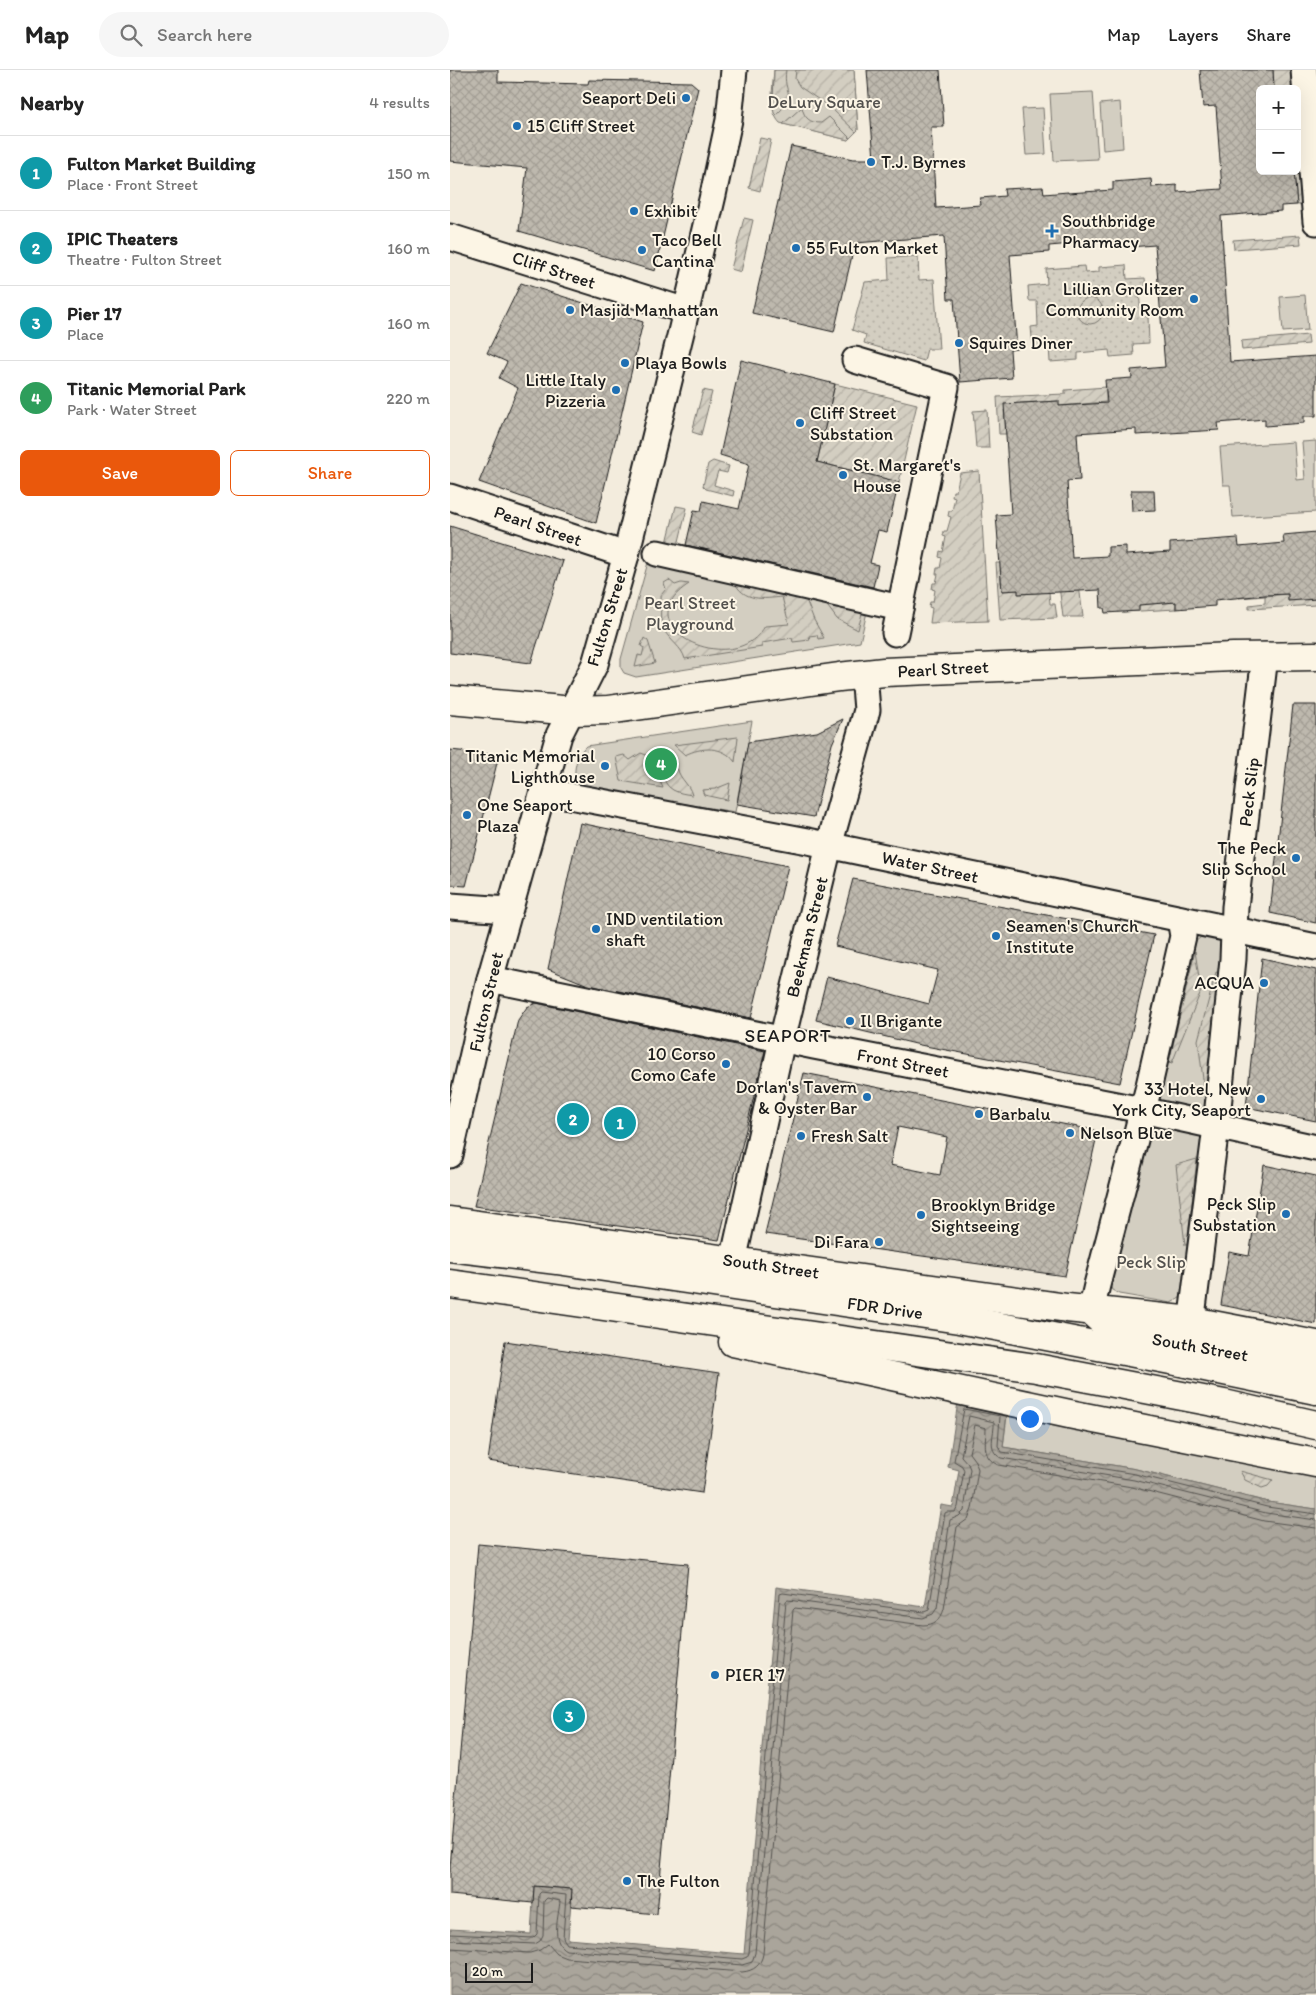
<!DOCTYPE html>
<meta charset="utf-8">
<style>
:root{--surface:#fff;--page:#f6f6f6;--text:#222;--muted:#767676;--line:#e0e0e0;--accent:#ea580c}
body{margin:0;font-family:Itim,sans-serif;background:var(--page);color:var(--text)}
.controls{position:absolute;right:15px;top:15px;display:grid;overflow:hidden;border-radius:8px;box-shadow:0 5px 20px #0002}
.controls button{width:45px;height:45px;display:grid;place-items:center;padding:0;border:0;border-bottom:1px solid var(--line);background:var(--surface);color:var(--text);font:25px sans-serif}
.scale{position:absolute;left:15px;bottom:12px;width:68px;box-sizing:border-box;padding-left:5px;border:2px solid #1c1c1c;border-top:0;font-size:14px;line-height:18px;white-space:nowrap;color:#1c1c1c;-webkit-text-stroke:4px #fcf5e5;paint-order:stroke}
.you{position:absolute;left:579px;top:1348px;width:18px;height:18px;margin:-12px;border:4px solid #fff;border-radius:50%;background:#1a73e8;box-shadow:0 0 0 8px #1a73e833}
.badge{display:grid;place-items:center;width:32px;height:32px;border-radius:50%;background:var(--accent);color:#fff;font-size:16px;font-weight:700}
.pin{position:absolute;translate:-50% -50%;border:2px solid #fff;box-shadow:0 1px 5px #0006}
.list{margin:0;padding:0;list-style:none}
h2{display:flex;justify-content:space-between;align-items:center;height:65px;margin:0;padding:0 20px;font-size:21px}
h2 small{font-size:16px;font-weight:400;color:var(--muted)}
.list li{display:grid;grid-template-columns:32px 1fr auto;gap:15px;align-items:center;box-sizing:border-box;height:75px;padding:0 20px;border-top:1px solid var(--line)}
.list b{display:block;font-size:19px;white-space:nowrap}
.list p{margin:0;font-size:16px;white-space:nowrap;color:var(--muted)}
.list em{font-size:16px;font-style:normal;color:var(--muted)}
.actions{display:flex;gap:10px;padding:15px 20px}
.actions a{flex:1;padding:11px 0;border:1px solid var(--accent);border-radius:8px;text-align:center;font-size:18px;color:var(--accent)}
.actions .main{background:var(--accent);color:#fff}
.icon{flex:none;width:28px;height:28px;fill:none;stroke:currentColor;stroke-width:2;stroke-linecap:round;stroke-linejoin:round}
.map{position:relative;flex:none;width:866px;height:1925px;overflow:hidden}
header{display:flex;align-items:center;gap:30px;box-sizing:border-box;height:70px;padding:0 25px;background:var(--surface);border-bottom:1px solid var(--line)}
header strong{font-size:24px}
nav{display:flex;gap:28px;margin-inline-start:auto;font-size:18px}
.search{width:350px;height:45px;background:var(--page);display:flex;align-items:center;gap:12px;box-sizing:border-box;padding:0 18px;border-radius:28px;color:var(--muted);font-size:19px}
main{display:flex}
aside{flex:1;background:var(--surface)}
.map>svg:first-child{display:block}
.grass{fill:url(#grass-dots);stroke:#78756e}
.park{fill:#d3cec1;stroke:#78756e}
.garden{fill:url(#garden-furrows);stroke:#78756e}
.water{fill:url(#water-waves);stroke:#716e68}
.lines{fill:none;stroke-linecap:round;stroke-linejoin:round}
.shore{stroke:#55534f;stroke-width:1}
.building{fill:url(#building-cross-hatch);stroke:#1c1c1c;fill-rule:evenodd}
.minor-casing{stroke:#1c1c1c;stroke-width:29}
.major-casing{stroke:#1c1c1c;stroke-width:31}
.highway-casing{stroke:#1c1c1c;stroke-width:31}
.minor{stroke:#fcf5e5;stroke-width:25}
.major{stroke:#fcf5e5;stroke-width:28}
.highway{stroke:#fcf5e5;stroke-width:28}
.poi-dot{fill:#1f6fb2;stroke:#fcf5e5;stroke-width:2}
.labels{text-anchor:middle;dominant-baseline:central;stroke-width:4;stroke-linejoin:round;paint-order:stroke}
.poi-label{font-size:18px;fill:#1c1c1c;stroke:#fcf5e5;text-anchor:start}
.park-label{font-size:18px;fill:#53514e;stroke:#fcf5e5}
.street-label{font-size:18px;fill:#1c1c1c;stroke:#fcf5e5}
.neighbourhood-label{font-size:19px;letter-spacing:1px;fill:#1c1c1c;stroke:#fcf5e5}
</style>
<header>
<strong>Map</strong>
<div class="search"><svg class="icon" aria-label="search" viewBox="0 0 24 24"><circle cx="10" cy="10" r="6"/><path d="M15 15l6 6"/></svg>Search here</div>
<nav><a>Map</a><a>Layers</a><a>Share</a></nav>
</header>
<main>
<aside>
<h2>Nearby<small>4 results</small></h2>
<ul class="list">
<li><span class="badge" style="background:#0f9aa8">1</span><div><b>Fulton Market Building</b><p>Place · Front Street</p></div><em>150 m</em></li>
<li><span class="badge" style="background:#0f9aa8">2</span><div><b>IPIC Theaters</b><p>Theatre · Fulton Street</p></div><em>160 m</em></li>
<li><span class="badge" style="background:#0f9aa8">3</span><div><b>Pier 17</b><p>Place</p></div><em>160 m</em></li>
<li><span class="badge" style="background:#2e9e5b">4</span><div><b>Titanic Memorial Park</b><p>Park · Water Street</p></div><em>220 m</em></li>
</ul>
<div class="actions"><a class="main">Save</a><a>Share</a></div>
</aside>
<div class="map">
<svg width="866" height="1925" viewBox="0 0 866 1925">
<defs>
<pattern id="grass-dots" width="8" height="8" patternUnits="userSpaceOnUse" patternTransform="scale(1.25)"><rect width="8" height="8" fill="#d3cec1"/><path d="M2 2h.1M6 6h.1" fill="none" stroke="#b5b0a5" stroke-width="1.8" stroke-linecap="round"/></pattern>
<pattern id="garden-furrows" width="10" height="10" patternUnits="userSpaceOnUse" patternTransform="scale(1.25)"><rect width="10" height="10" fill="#d3cec1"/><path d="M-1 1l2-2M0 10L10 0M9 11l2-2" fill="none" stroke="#b5b0a5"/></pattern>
<pattern id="water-waves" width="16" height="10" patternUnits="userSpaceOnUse" patternTransform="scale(1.25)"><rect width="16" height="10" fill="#aaa59b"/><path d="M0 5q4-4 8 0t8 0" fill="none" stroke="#8a867e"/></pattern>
<pattern id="building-cross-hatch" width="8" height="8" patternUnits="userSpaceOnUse" patternTransform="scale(1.25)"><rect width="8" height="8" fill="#beb9ae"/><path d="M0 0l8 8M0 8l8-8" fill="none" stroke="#a39e95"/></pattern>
</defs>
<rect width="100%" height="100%" fill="#f3ecdd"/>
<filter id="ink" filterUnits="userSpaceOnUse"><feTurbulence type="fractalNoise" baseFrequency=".02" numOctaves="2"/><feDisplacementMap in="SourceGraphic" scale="10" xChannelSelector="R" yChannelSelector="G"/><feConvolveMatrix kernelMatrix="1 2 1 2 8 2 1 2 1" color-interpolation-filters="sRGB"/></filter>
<g filter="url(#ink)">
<g class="grass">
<path d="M468 186 469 210 484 209 489 279H477L474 291 414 273 416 265 402 260 415 212 439 210 438 188Z"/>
<path d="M676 195 677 209 695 208 696 220 689 221 691 246H698L699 273 683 274 684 285 660 287 659 280 628 283V290L600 292 599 276 583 278 581 257 588 256 587 231H579L578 216 597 214 596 199 634 196 635 203 649 202V197Z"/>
</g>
<g class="park">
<path d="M324 0H404L408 60 398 70 330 53C318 41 323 15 324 0Z"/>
<path d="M643 22 648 89 604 91 600 24Z"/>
<path d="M670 32 673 78 653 80 650 34Z"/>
<path d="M593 38 596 84 576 85 572 39Z"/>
<path d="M855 225 858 260 833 262 830 227Z"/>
<path d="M866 371V442L783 447 780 415H773L770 377 844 372 847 410 855 409 852 372Z"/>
<path d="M202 478 420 529 410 572 186 607 174 603 171 598V589Z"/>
<path d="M302 651 285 742 132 717C119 709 126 685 136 676Z"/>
<path d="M752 866C770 869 772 866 774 886L735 1216 730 1228 721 1233 669 1224 662 1220 659 1213 744 873Z"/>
<path d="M559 1331 866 1378V1439L818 1432 686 1399 553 1377Z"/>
</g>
<g class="garden">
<path d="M324 0H336C332 25 350 23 325 46L323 39Z"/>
<path d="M346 0H404L408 60 406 62 381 38 350 17 345 9Z"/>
<path d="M823 0H845L846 19H824Z"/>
<path d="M352 37C354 48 360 53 371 53L379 47 400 68 398 70 333 54Z"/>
<path d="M847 50 855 134 847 135 844 101H847Z"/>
<path d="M310 68 321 70 310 121 299 118Z"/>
<path d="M294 148 303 150 291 202 281 199Z"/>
<path d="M850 165 851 174 784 179 783 170Z"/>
<circle cx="640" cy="241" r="13"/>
<path d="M858 265 859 274 792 280 791 271Z"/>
<path d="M385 314 467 334 449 412 367 392Z"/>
<path d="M656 317V332L609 336 608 331 570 333 569 339 554 340 556 364H549L547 327 615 324V320Z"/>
<path d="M253 320 262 322 251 365 242 362Z"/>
<path d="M537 340 539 378H526L523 341Z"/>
<path d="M263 391 279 396 277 403 268 401 264 415 284 421 283 426 256 419 253 416 258 394Z"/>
<path d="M529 401 538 551 480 553 482 538 479 537 480 532H483L485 520 482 519 483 513H486L488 504H486L487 498H490L492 488 489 487 490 481 493 482 496 467 493 466 494 461H497L501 447 498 446 499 441H502L505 427 502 426 503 421H506L510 403Z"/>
<path d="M226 436 237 438 226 484 215 481Z"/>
<path d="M546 493H550L552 521 568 520 569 524 599 522 600 534H605L607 548 550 550Z"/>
<path d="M219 510 225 515 231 513 239 514C172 557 284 611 315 556L339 554 332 527C314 529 293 532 284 511L355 527 364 550 374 568 368 569 367 565 359 566 360 570 343 572 342 568 312 573V577L235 589C232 577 220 571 214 560 208 549 212 537 211 525L216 519 214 513Z"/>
<path d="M814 511 815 526 838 524V530L866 529V535L799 539V535L815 533V526L789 528Z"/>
<path d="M629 515 633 547H613L609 516Z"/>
<path d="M726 532V539L673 542V536Z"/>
<path d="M375 533 412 543 408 560 387 549Z"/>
<path d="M194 568 198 571 205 593 185 597 188 585 192 586 194 578 191 576Z"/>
<path d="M288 667 285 692C273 675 251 677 235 685L224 675Z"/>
<path d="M213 679 227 692C226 708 239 712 242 725 236 724 228 723 223 720 210 713 211 692 201 682Z"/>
<path d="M191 683 199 686 213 718 171 711 166 687 174 685 180 690Z"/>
<path d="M280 713 277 730 254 725 252 720 265 719Z"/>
<path d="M745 881 751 921 722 993 719 992Z"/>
<path d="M766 902 769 903 756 1017H754L748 970Z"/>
<path d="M747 1089 737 1175H735L726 1095Z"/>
<path d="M790 1401 823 1410 818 1416 812 1418 795 1410Z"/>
</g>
<path class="water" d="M508 1332 557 1342 553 1377 686 1399 818 1432 866 1439V1925H0V1859L81 1864 84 1816 122 1819 118 1869 294 1884 326 1517 475 1537 491 1435 503 1437 509 1400 498 1397Z"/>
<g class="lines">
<g class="shore">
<path d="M0 1864 83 1868 87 1864 89 1824 91 1822 116 1825 113 1868 117 1874 292 1889 297 1887 299 1883 330 1524 333 1523 474 1542 479 1540 495 1443 497 1442H505L508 1437 514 1400 512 1396 504 1391 514 1339 550 1346 548 1376 552 1382 685 1404 817 1437 866 1444"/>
<path d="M0 1870 85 1874 90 1871 93 1865 94 1831 97 1828 110 1831C109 1845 100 1872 116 1880L292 1895 302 1892 305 1883 336 1531 338 1530 473 1548 483 1544 487 1538 500 1450 509 1446 514 1441 520 1399 518 1394 511 1386 519 1346 544 1352C545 1364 536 1380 551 1388L684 1410 816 1443 866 1450"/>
<path d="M0 1878 80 1883 90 1880 98 1874 107 1884 117 1888 292 1902C304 1901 311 1895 313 1884L343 1540 345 1538 473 1555C484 1555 491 1550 494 1539L507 1457 518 1449 522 1439 528 1399 525 1391 519 1383 525 1355 536 1358C536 1373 531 1387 548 1395L682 1417 814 1451 866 1458"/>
</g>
</g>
<g class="building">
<path d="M0 0H48V12L138 14 139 10 241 12 248 18 205 201 69 161 77 98 0 91Z"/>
<path d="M417 0H490L494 57H481L486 138 531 135 530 128 555 126 554 119 593 117 594 124 618 122V123L663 120V112L701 109 702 117 727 115V122L772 119 766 36 753 37 750 0H823L824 19H810V101H844L847 135 831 136V141L771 146 780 292 866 286V346H854V353L815 356V349L768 353 769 360 686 365V359L627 363 630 410 617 411 622 488 658 486V477L676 476V485L720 482V473L788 468 789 477 834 473 833 465 866 462V529L838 531V524L815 525 765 530V536L726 539V532L689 535V541L655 543 654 538H651L650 520 568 524V520L552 521 546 445 561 444 554 334 609 331V336L657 333 655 310 682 308 681 300 715 297 705 175 666 178 665 171 633 173 599 176V182L560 185 567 279 560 280 562 308 510 312 504 229H498L494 166 405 173 384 262 302 243 341 76 403 89H424Z"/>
<path d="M71 213 193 252 146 453 29 412 68 318 49 308 57 292 37 283Z"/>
<path d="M291 290 385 314 367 392 449 412 437 462 428 460 420 493 428 495 423 517 236 475 244 440 251 441 253 431 289 439 299 394 270 385Z"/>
<path d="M681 420H704L705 440 682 441Z"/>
<path d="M0 456 113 491 81 593 0 583Z"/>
<path d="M843 635H866V853L820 843Z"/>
<path d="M393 649 382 674 364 747 287 734 298 672 367 662Z"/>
<path d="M0 680 49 685 16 816 0 815Z"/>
<path d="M130 753 338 796 301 948 138 915 98 899Z"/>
<path d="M403 809 704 865 670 1013 470 975 366 950 377 907 479 934 488 900 385 876Z"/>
<path d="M812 888 866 900V1051L796 1037Z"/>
<path d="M86 933 315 981 269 1170 24 1136 68 950 77 937Z"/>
<path d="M354 1003 648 1061 615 1206 315 1164ZM448 1057 497 1067 490 1105 440 1095Z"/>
<path d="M814 1095 866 1106V1254L771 1235 779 1182 799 1186Z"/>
<path d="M55 1271 269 1303 252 1423 38 1391Z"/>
<path d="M28 1474 238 1494 207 1844 121 1836 122 1819 84 1816 83 1833 0 1825V1798Z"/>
</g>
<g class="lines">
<g class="minor-casing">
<g id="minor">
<path d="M854 0 866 152"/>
<path d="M0 167 236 241"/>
<path d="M405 290 496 317 445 563"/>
<path d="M0 427 176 485"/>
<path d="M207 483 450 538"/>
<path d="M93 721 358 771 866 877"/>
<path d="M0 836 59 840"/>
<path d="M40 909 364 976 692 1040 866 1078"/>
<path d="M0 1085 40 909 93 721 109 665 145 594 176 485 232 258 263 125 279 50 284 0"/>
<path d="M283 1191 332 970 379 776 417 640 414 604"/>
<path d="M641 1241 647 1215 698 1020 733 866 730 849"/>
<path d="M739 1270 766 1057 783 889 785 837 815 586"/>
</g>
</g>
<g class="major-casing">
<g id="major">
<path d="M0 630 123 641 158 640 389 607 434 602 783 587 866 586"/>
<path d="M0 1151 617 1238 742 1251 866 1275"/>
<path d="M641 1241 665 1263 809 1287"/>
</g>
</g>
<g class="highway-casing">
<g id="highway">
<path d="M0 1177 107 1190 509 1249 726 1291 866 1320"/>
<path d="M0 1214 586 1298 774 1334 866 1355"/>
<path d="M283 1272 624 1345 866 1393"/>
<path d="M786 1286 866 1299"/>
</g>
</g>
<use href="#minor" class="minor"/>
<use href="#major" class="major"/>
<use href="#highway" class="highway"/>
</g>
</g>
<g class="poi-dot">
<circle cx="236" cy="28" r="5"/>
<circle cx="67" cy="56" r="5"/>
<circle cx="421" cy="92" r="5"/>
<circle cx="184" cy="141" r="5"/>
<path d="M599.5 153.5h5v5h5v5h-5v5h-5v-5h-5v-5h5z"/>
<circle cx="346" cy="178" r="5"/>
<circle cx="192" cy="180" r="5"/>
<circle cx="744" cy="229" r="5"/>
<circle cx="120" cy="240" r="5"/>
<circle cx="509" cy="273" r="5"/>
<circle cx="175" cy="293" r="5"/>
<circle cx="166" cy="320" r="5"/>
<circle cx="350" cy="353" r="5"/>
<circle cx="393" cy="405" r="5"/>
<circle cx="155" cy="696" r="5"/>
<circle cx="17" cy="745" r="5"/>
<circle cx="846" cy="788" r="5"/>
<circle cx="146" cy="859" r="5"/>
<circle cx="546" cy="866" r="5"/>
<circle cx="814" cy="913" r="5"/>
<circle cx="400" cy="951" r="5"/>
<circle cx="276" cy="994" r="5"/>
<circle cx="417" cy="1027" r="5"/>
<circle cx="811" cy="1029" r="5"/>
<circle cx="529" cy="1044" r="5"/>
<circle cx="620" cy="1063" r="5"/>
<circle cx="351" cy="1066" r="5"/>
<circle cx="836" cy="1144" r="5"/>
<circle cx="471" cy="1145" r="5"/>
<circle cx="429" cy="1172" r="5"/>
<circle cx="265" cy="1605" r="5"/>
<circle cx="177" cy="1811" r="5"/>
</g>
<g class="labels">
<g class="poi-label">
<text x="226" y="28" text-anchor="end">Seaport Deli</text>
<text x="77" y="56">15 Cliff Street</text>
<text x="431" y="92">T.J. Byrnes</text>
<text x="194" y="141">Exhibit</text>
<text x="612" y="151">Southbridge<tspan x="612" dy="21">Pharmacy</tspan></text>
<text x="202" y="170">Taco Bell<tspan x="202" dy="21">Cantina</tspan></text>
<text x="356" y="178">55 Fulton Market</text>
<text x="734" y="219" text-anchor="end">Lillian Grolitzer<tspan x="734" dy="21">Community Room</tspan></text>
<text x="130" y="240">Masjid Manhattan</text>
<text x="519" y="273">Squires Diner</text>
<text x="185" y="293">Playa Bowls</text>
<text x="156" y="310" text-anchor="end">Little Italy<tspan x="156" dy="21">Pizzeria</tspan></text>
<text x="360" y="343">Cliff Street<tspan x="360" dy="21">Substation</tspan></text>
<text x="403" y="395">St. Margaret's<tspan x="403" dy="21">House</tspan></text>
<text x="145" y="686" text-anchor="end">Titanic Memorial<tspan x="145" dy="21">Lighthouse</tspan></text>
<text x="27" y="735">One Seaport<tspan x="27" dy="21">Plaza</tspan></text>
<text x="836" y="778" text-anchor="end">The Peck<tspan x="836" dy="21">Slip School</tspan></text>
<text x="156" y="849">IND ventilation<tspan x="156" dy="21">shaft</tspan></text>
<text x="556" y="856">Seamen's Church<tspan x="556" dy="21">Institute</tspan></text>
<text x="804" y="913" text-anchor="end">ACQUA</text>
<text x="410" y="951">Il Brigante</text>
<text x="266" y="984" text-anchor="end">10 Corso<tspan x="266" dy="21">Como Cafe</tspan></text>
<text x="407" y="1017" text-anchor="end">Dorlan's Tavern<tspan x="407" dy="21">&amp; Oyster Bar</tspan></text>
<text x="801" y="1019" text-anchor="end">33 Hotel, New<tspan x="801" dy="21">York City, Seaport</tspan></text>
<text x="539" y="1044">Barbalu</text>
<text x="630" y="1063">Nelson Blue</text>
<text x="361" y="1066">Fresh Salt</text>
<text x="826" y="1134" text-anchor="end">Peck Slip<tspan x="826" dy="21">Substation</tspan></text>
<text x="481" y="1135">Brooklyn Bridge<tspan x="481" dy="21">Sightseeing</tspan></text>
<text x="419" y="1172" text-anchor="end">Di Fara</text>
<text x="275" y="1605">PIER 17</text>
<text x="187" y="1811">The Fulton</text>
</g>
<g class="park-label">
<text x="374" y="32">DeLury Square</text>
<text x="240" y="533">Pearl Street<tspan x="240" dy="21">Playground</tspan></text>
<text x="701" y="1192">Peck Slip</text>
</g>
<g class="street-label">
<text transform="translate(104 200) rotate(18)">Cliff Street</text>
<text transform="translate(88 456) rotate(19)">Pearl Street</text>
<text transform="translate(157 547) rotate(-73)">Fulton Street</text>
<text transform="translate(493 599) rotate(-3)">Pearl Street</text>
<text transform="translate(799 722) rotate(-83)">Peck Slip</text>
<text transform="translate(480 797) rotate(12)">Water Street</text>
<text transform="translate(357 867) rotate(-76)">Beekman Street</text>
<text transform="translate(36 932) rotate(-77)">Fulton Street</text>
<text transform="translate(453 993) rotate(11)">Front Street</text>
<text transform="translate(321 1196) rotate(8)">South Street</text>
<text transform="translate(435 1238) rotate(8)">FDR Drive</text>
<text transform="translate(750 1277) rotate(10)">South Street</text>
</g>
<g class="neighbourhood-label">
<text x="338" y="965">SEAPORT</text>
</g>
</g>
</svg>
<div class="controls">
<button>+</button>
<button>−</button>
</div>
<div class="scale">20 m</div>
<div class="you"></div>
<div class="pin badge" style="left:170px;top:1053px;background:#0f9aa8">1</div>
<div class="pin badge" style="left:123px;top:1049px;background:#0f9aa8">2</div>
<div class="pin badge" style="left:119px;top:1646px;background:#0f9aa8">3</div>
<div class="pin badge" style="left:211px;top:694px;background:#2e9e5b">4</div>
</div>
</main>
